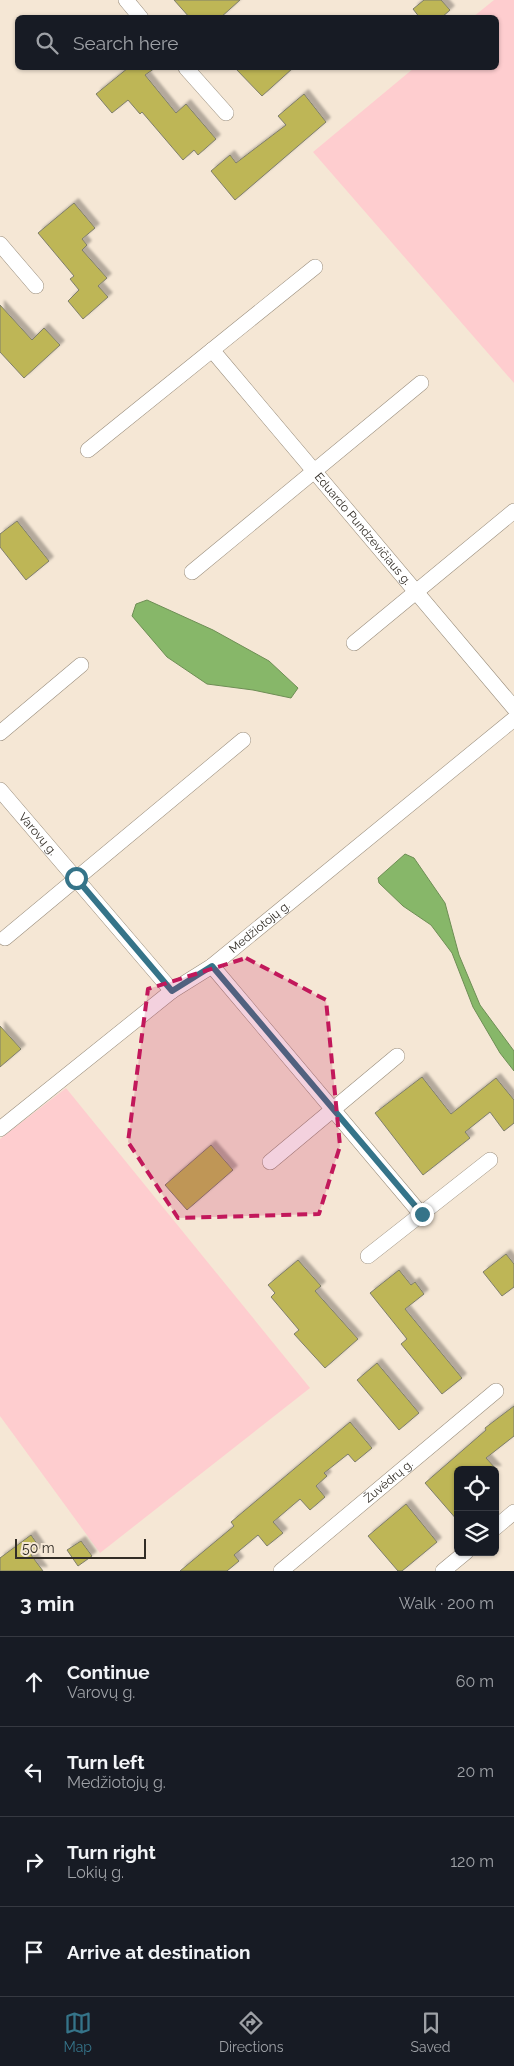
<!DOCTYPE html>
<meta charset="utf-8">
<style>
:root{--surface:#171b24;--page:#242831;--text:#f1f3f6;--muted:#9ea1a6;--line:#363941;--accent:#357489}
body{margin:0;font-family:Raleway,sans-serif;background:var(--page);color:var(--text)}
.controls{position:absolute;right:15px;bottom:15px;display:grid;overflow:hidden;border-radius:8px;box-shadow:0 1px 4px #0004}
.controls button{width:45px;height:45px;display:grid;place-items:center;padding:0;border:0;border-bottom:1px solid var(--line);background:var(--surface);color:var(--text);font:25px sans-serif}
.scale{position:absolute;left:15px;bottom:12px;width:131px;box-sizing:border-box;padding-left:5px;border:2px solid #322d26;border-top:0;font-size:14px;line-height:18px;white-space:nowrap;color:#322d26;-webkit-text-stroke:4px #f5e7d5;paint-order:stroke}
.stop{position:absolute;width:15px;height:15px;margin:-11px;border:4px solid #357489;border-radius:50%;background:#fff}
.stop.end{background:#357489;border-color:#fff;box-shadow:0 1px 5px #0008}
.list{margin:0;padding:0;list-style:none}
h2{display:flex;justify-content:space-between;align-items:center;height:65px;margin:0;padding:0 20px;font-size:21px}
h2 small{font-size:16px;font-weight:400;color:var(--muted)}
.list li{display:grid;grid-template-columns:32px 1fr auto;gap:15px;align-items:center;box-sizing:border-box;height:90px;padding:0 20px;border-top:1px solid var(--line)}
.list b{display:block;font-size:19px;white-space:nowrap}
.list p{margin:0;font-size:16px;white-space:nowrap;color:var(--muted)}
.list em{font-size:16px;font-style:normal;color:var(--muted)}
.icon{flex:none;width:28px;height:28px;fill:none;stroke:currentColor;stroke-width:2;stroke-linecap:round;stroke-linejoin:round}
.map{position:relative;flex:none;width:514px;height:1571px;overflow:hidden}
.search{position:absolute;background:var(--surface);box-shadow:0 1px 4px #0004;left:15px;right:15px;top:15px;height:55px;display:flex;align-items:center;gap:12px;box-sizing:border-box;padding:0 18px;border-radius:8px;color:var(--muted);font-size:19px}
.sheet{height:425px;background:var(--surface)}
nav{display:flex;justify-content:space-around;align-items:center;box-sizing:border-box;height:70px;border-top:1px solid var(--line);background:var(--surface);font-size:14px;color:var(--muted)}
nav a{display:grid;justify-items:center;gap:2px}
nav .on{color:var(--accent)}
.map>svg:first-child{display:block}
.green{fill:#fecdcf}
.water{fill:#87b769;stroke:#6e8e55}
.building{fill:#beb656;stroke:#7f7e6b;filter:url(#shadow)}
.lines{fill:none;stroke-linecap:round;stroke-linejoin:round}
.minor-casing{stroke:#9a8e7d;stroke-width:16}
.minor{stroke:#fff;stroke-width:15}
.route{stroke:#357489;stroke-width:6}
.marked{fill:#c2185b;fill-opacity:0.2;stroke:#c2185b;stroke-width:4;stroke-dasharray:10 6;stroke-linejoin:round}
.labels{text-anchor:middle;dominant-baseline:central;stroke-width:4;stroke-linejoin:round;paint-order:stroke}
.street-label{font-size:12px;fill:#322d26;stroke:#f5e7d5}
</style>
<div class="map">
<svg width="514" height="1571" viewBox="0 0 514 1571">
<defs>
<filter id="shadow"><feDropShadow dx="4.5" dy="-4.5" stdDeviation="1" flood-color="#0004"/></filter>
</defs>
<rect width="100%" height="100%" fill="#f5e7d5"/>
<g class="green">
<path d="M494 0H514V383L313 152 414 68H496V18L473 17Z"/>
<path d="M66 1088 310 1388 100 1553 0 1416V1139Z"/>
</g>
<g class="water">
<path d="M147 600 213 630 269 661 298 688 291 698 253 690 207 684 167 657 132 616 136 604Z"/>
<path d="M405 854 414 858 445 903 459 955 480 1005 514 1051V1071L500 1053 473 1007 452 953 431 925 403 906 379 883 378 878Z"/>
</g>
<g class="building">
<path d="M174 0H240L220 18H190Z"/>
<path d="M424 0H441L450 10 441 18H420L413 9Z"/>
<path d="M128 68H155L145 75 176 113 186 104 216 139 198 155 194 150 183 160 142 112 140 114 128 100 112 113 96 94Z"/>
<path d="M235 68H293L262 96Z"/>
<path d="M304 94 326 122 235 200 211 171 230 155 236 163 286 125 278 116Z"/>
<path d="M74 203 95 228 82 239 87 245 82 250 107 278 98 286 108 297 83 319 68 301 79 290 70 279 74 276 38 233Z"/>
<path d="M0 305 32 340 44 328 60 345 24 378 0 352Z"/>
<path d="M17 521 49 561 26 580 0 547V534Z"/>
<path d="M0 1026 21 1049 0 1067Z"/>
<path d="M422 1077 451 1114 496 1078 514 1100V1123L504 1131 490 1112 465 1132 470 1138 423 1175 375 1113Z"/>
<path d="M211 1145 233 1170 187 1210 165 1185Z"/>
<path d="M506 1254 514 1264V1287L502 1296 483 1272Z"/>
<path d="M298 1260 321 1286 315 1291 358 1339 325 1368 294 1334 299 1330 271 1297 275 1293 268 1285Z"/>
<path d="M399 1270 411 1285 415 1282 424 1294 405 1309 462 1378 442 1394 401 1344 407 1339 370 1293Z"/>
<path d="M377 1363 419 1413 399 1430 357 1380Z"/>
<path d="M514 1406V1436L486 1458 497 1470H458V1521L425 1483 486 1430 485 1428Z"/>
<path d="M350 1422 372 1448 355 1462 348 1454 324 1473 327 1476 316 1486 325 1497 310 1510 300 1499 273 1522 283 1533 267 1546 258 1535 234 1555 239 1561 227 1571H180L234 1526 231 1522Z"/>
<path d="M406 1504 437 1542 402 1571H398L368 1536Z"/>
<path d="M31 1535 40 1548 31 1555 43 1571H0V1558Z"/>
<path d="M81 1541 92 1556 78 1566 67 1550Z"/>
</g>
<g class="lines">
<g class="minor-casing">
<g id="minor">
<path d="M126 0 141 18"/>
<path d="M186 68 226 113"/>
<path d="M0 244 36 286"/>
<path id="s1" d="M212 350 514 708"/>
<path d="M88 450 315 267"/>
<path d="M192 572 421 383"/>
<path d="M354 643 514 511"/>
<path d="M0 733 81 665"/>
<path id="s2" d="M0 790 172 991"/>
<path d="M5 938 243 740"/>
<path d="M212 966 421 1214"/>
<path id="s3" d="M0 1129 172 991 212 966 514 719"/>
<path d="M270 1162 397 1056"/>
<path d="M368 1256 490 1160"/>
<path d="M495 1528 514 1512"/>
<path id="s4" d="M281 1571 496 1391"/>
<path d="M443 1571 466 1552"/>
</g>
</g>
<use href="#minor" class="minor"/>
</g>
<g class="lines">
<path class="route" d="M76 878 172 991 212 966 422 1214"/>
</g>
<path class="marked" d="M246 958 326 1000 340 1146 319 1214 178 1218 128 1142 148 989Z"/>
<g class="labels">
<g class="street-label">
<text stroke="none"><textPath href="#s1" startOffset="234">Eduardo Pundzevičiaus g.</textPath></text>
<text stroke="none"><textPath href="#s2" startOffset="58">Varovų g.</textPath></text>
<text stroke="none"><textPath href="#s3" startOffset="329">Medžiotojų g.</textPath></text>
<text stroke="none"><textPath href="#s4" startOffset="140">Žuvėdrų g.</textPath></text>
</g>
</g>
</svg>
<div class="controls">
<button><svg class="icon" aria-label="locate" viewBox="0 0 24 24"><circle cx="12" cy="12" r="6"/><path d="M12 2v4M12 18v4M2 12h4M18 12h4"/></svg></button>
<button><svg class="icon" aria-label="layers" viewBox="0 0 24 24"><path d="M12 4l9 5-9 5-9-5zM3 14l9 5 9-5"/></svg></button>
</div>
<div class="scale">50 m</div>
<div class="stop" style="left:76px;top:878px"></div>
<div class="stop end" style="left:422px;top:1214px"></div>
<div class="search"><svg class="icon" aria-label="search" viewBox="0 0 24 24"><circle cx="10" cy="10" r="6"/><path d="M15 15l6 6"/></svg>Search here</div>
</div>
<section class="sheet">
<h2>3 min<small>Walk · 200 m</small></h2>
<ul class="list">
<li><svg class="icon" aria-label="ahead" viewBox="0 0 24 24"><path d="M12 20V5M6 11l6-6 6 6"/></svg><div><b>Continue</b><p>Varovų g.</p></div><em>60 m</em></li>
<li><svg class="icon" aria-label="left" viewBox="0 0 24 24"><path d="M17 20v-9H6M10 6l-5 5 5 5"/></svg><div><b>Turn left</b><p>Medžiotojų g.</p></div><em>20 m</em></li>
<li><svg class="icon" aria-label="right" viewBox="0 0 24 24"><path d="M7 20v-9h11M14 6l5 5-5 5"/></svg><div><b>Turn right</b><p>Lokių g.</p></div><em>120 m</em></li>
<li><svg class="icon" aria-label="arrive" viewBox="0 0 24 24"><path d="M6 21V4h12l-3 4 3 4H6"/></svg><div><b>Arrive at destination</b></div></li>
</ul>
</section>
<nav>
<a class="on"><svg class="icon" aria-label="map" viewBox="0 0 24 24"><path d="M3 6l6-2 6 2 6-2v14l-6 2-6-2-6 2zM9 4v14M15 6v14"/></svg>Map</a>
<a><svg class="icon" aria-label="directions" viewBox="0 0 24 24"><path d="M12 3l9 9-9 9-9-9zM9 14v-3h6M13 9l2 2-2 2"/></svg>Directions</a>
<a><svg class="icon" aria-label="saved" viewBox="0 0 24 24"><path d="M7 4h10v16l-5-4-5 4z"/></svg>Saved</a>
</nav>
